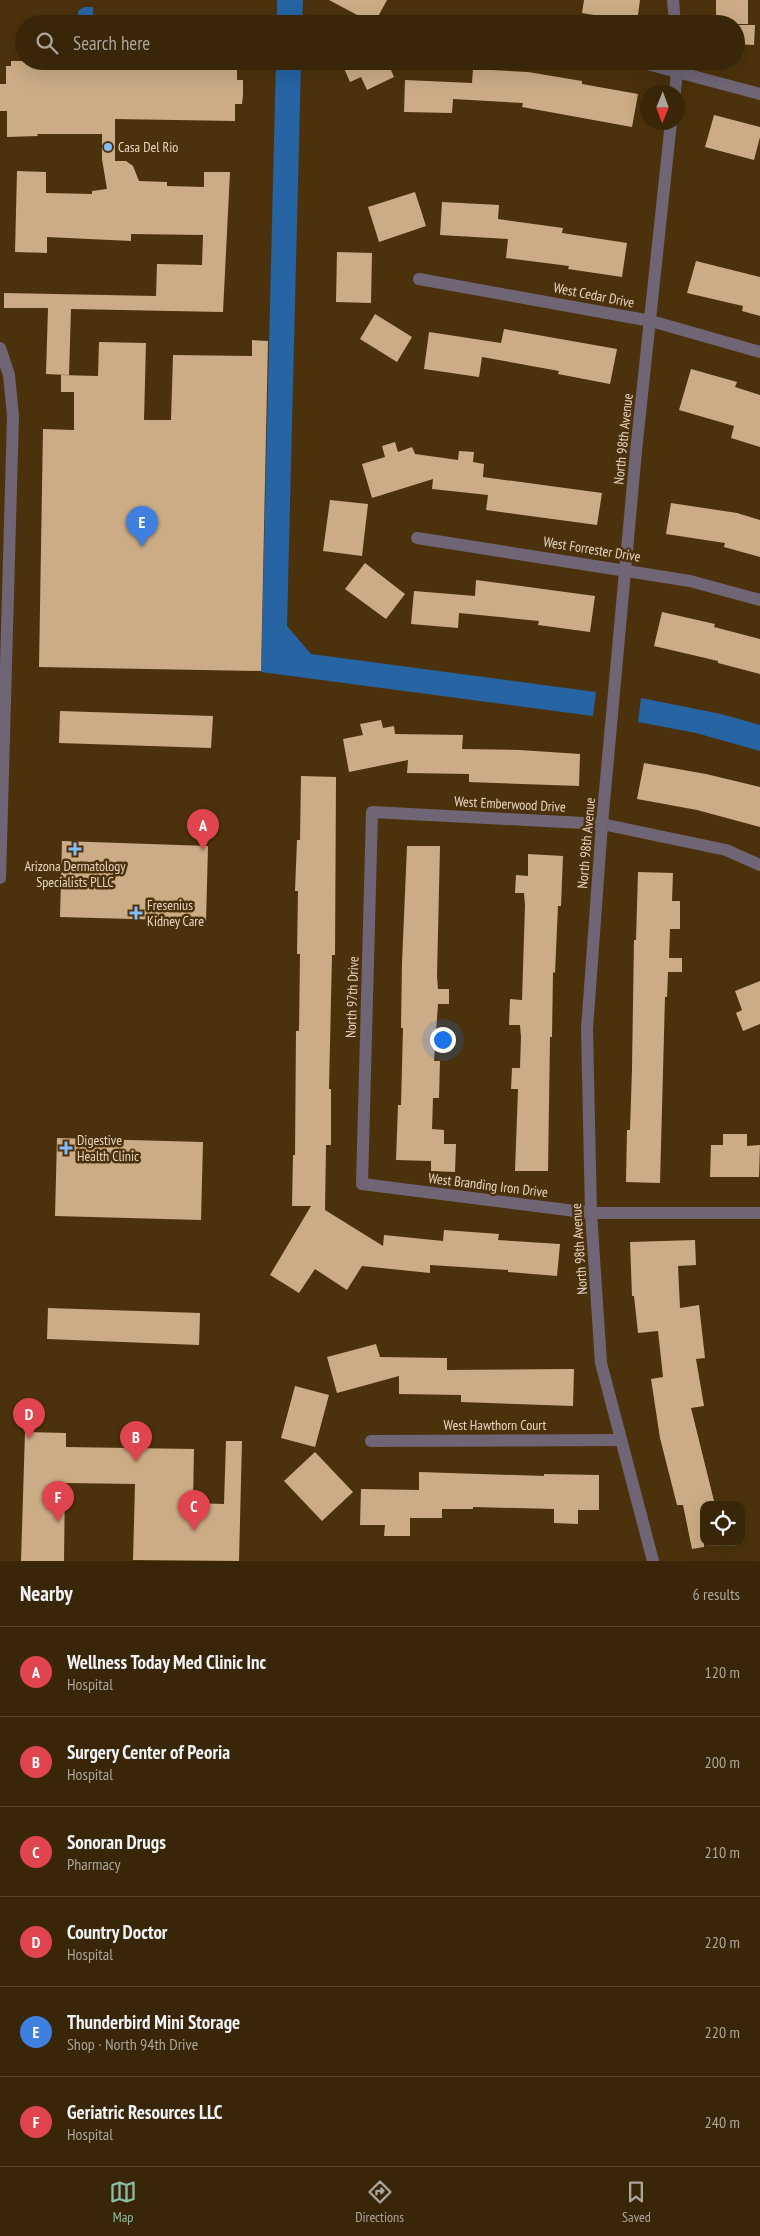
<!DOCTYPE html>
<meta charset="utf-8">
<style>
:root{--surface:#392609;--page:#443217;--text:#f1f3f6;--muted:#aba59c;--line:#53432a;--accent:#8abfa5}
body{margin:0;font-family:"PT Sans Narrow",sans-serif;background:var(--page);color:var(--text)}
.controls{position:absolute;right:15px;bottom:15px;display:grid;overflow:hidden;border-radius:10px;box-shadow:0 5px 20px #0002}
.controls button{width:45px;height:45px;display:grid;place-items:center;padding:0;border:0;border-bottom:1px solid var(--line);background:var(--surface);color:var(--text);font:25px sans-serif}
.compass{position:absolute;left:640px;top:85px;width:45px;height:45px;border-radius:50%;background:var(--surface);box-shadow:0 5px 20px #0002;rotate:181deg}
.you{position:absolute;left:442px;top:1039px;width:18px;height:18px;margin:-12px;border:4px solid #fff;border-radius:50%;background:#1a73e8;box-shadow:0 0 0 8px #1a73e833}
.badge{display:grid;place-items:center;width:32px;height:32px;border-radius:50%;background:var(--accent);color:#fff;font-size:16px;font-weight:700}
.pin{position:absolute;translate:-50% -41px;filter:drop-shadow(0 1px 2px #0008)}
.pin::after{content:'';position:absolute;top:26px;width:18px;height:15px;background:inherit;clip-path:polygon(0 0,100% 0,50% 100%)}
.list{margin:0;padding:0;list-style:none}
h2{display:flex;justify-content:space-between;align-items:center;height:65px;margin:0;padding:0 20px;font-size:21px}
h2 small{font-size:16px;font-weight:400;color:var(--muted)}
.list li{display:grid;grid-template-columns:32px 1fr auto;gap:15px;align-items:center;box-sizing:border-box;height:90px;padding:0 20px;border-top:1px solid var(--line)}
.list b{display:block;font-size:19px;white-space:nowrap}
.list p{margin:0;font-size:16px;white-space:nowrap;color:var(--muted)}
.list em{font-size:16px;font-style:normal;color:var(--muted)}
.icon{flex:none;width:28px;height:28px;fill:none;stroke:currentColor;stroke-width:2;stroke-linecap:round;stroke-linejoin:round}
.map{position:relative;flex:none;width:760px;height:1561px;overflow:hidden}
.search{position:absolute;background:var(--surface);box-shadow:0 5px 20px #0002;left:15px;right:15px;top:15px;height:55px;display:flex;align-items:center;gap:12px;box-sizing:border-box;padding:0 18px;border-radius:28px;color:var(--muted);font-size:19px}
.sheet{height:605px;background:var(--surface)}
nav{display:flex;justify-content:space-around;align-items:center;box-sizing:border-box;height:70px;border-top:1px solid var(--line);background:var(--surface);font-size:14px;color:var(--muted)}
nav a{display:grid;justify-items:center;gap:2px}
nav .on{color:var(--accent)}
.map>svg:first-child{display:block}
.water{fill:#2664a4}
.building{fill:#cbac85}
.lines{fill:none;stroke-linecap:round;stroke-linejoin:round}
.minor{stroke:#6f6575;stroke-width:12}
.tertiary{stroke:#6f6575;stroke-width:12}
.poi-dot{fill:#84bcfb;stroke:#4c320c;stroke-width:2}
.labels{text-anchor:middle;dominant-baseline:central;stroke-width:5;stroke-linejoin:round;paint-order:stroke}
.poi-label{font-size:14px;fill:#e5d5c1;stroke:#4c320c;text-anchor:start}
.street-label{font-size:14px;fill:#e5d5c1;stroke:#4c320c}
</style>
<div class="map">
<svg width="760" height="1561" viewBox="0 0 760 1561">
<rect width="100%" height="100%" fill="#4c320c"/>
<g class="water">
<path d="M277 0H303L302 24H277Z"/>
<path d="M84 7H93V24H78V11Z"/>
<path d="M276 61H301L287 626 311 654 596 692 593 716 261 672Z"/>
<path d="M641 698 721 714 760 725V751L696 733 638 722Z"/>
</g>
<g class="building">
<path d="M329 0H387L374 24Z"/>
<path d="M584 0H640L637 22 582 13Z"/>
<rect x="716" y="0" width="32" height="24"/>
<path d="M736 25H755L754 45 736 44Z"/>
<path d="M11 61H117L116 67 237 69V80H243V95L242 104H235V121L115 119V161H126L133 166 139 181 167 182V186L204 187V172H230L223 312 71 309 69 375 46 374 48 308H4V293L156 296 157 264 202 265 203 235 131 234V241L47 237V253L15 252 17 171 46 172V193L92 194V191L107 189 102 159V134H37L38 136 7 137V111H0V84H6V66H11Z"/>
<path d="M356 61H387L394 77 367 90 361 77 350 82 343 66Z"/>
<path d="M473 69 528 72 582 81V84L638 94 632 127 522 107 523 103 453 99 452 113 404 112 405 80 472 83Z"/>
<path d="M714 115 760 127V137L754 160 705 147Z"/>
<path d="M415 192 426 226 379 242 368 207Z"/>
<path d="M442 202 499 205 498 219 563 228 562 233 627 243 622 277 568 269 569 266 506 258 508 239 440 235Z"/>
<path d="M337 252 372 253 371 303 336 302Z"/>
<path d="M696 261 760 277V316L742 311 743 306 687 293Z"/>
<path d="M375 314 412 337 397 362 360 339Z"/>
<path d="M504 329 617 349 610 384 558 374 559 371 482 357 479 377 424 369 429 332 501 343Z"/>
<path d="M252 340 268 341 261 671 39 667 43 429 74 430V392H61V375L98 376 99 342 146 343 144 420H171L173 355 252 356Z"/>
<path d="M691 369 737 382 735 387 760 395V447L731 438 734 426 679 410Z"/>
<path d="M395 442 398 452 412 447 415 454 458 460 459 451 474 452 473 462 484 464 483 477 602 493 597 525 486 510 488 495 432 489 433 479 372 498 362 464 385 457 382 446Z"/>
<path d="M330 500 368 504 362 556 323 551Z"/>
<path d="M671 503 737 513 760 520V557L724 547 725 543 666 534Z"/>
<path d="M365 563 405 594 386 619 345 589Z"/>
<path d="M476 580 595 596 590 632 538 625 539 621 459 613 458 628 411 624 414 591 475 596Z"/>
<path d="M662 612 715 624 714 627 760 639V674L718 663V661L654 646Z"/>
<path d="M60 711 213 716 211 748 59 743Z"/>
<path d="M381 720 383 728 394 726 395 734 463 735 462 749 520 750 580 754 579 786 469 782V774L407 773 408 760 349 772 343 739 363 735 360 724Z"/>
<path d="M644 763 706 774 760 787V827L697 810 637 799Z"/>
<path d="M301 776 336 777 335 955H332L329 1089H331V1145H326L325 1210 383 1246 384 1235 443 1241 444 1230 499 1234 498 1240 560 1244 557 1276 508 1272V1270L430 1265V1273L362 1266 347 1290 315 1269 299 1293 270 1275 311 1206H292L293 1155H295L296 1031H299L300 954H297L298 891H295L297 840H300Z"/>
<path d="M62 841 208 846 206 921 60 917Z"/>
<path d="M407 846H440L437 976 438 989H449V1004H438L434 1061H440L439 1098H433L432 1129 444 1130V1144H456L455 1172 431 1171V1161L396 1160 398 1105H401L403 1028H401L402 963Z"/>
<path d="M528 854 563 856 561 906H558L555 973 553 972 552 1037H550L548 1171H515L518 1089H511L512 1068H520L521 1037 520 1025H509L510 999 522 1000 525 905 524 893H515L516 875 528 876Z"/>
<path d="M638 872 673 873 672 901H680V929H670L669 958H682V972H668L667 997H665L660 1183 626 1182 627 1130H630L632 1069 634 940H636Z"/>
<path d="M760 981V1024L743 1031 736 1013 742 1010 735 991Z"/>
<path d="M723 1134H747V1146L760 1145 759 1177H710L711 1145H723Z"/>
<path d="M57 1138 203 1142 201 1220 55 1216Z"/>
<path d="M695 1240 696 1265 678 1266 680 1308 699 1305 705 1358 696 1359 704 1406 691 1408 715 1505H704V1547L692 1549 683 1505H677L660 1438 651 1379 663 1377 658 1331 638 1333 634 1296H632L630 1242Z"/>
<path d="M48 1308 200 1313 199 1345 47 1339Z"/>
<path d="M376 1344 380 1357 447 1358V1370L574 1369 573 1406 461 1402V1395L399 1394V1376L337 1393 327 1357Z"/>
<path d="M295 1386 329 1395 315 1447 281 1438Z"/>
<path d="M25 1432 66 1433V1447L194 1449 193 1503 224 1504 226 1441H242L239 1561 133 1560 135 1484 65 1483 64 1561H21Z"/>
<path d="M315 1452 353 1492 322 1521 284 1481Z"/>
<path d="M419 1472 544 1476V1474L599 1475V1510H578V1524L554 1523V1509L473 1507V1509H442V1518H410V1536H384L385 1525H360L361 1489 419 1490Z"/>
</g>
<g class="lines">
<g class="minor">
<path d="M673 0 675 24"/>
<path d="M636 61 760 94"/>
<path d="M675 92 678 61"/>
<path d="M419 279 651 321 760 352"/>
<path d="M417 538 690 581 760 600"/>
<path d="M760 865 726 850 602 824 372 812 362 1184 591 1213H760"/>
<path d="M371 1441 620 1440"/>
<path d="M653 1561 601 1363 591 1213 587 1029 602 824 636 451 671 122"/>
</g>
<path class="tertiary" d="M0 348 9 375 13 416 0 878"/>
</g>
<g class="poi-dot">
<circle cx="108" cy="147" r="5"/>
<path d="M72.5 841.5h5v5h5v5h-5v5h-5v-5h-5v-5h5z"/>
<path d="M133.5 905.5h5v5h5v5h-5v5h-5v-5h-5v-5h5z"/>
<path d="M63.5 1140.5h5v5h5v5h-5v5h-5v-5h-5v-5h5z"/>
</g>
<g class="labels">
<g class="poi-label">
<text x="118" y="147">Casa Del Rio</text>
<text x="75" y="866" text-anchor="middle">Arizona Dermatology<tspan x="75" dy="16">Specialists PLLC</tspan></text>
<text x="147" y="905">Fresenius<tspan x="147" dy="16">Kidney Care</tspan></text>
<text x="77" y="1140">Digestive<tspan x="77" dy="16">Health Clinic</tspan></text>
</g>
<g class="street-label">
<text transform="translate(594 295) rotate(11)">West Cedar Drive</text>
<text transform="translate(623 439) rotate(-84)">North 98th Avenue</text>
<text transform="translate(592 549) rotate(9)">West Forrester Drive</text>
<text transform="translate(510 804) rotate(3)">West Emberwood Drive</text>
<text transform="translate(586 843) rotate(-85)">North 98th Avenue</text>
<text transform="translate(352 997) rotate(-88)">North 97th Drive</text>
<text transform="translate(488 1185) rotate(7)">West Branding Iron Drive</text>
<text transform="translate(579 1249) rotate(-94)">North 98th Avenue</text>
<text x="495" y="1425">West Hawthorn Court</text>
</g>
</g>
</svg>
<div class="controls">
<button><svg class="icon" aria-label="locate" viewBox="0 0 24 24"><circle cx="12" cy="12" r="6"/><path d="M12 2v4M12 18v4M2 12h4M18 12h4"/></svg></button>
</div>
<svg class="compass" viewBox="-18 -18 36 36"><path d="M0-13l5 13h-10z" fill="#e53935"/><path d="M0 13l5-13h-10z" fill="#aba59c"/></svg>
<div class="you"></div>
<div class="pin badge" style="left:203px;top:850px;background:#e0444e">A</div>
<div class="pin badge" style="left:136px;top:1462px;background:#e0444e">B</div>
<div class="pin badge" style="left:194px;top:1531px;background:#e0444e">C</div>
<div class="pin badge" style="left:29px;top:1439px;background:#e0444e">D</div>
<div class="pin badge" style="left:142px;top:547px;background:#3f7fe0">E</div>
<div class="pin badge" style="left:58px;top:1522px;background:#e0444e">F</div>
<div class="search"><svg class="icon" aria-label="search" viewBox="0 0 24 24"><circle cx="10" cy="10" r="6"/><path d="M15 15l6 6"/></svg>Search here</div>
</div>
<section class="sheet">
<h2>Nearby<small>6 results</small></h2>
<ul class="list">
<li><span class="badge" style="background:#e0444e">A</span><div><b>Wellness Today Med Clinic Inc</b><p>Hospital</p></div><em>120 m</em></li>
<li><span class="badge" style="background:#e0444e">B</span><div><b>Surgery Center of Peoria</b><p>Hospital</p></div><em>200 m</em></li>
<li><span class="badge" style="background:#e0444e">C</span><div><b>Sonoran Drugs</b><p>Pharmacy</p></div><em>210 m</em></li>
<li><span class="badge" style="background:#e0444e">D</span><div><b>Country Doctor</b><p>Hospital</p></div><em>220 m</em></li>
<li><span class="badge" style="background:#3f7fe0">E</span><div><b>Thunderbird Mini Storage</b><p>Shop · North 94th Drive</p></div><em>220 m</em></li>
<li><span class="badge" style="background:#e0444e">F</span><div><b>Geriatric Resources LLC</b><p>Hospital</p></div><em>240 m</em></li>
</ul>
</section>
<nav>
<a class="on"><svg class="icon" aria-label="map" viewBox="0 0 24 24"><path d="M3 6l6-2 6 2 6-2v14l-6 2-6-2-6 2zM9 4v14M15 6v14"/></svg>Map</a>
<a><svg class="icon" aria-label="directions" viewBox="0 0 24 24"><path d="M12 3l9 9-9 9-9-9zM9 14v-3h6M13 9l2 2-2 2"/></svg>Directions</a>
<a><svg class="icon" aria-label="saved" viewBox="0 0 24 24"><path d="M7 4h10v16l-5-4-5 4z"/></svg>Saved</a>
</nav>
